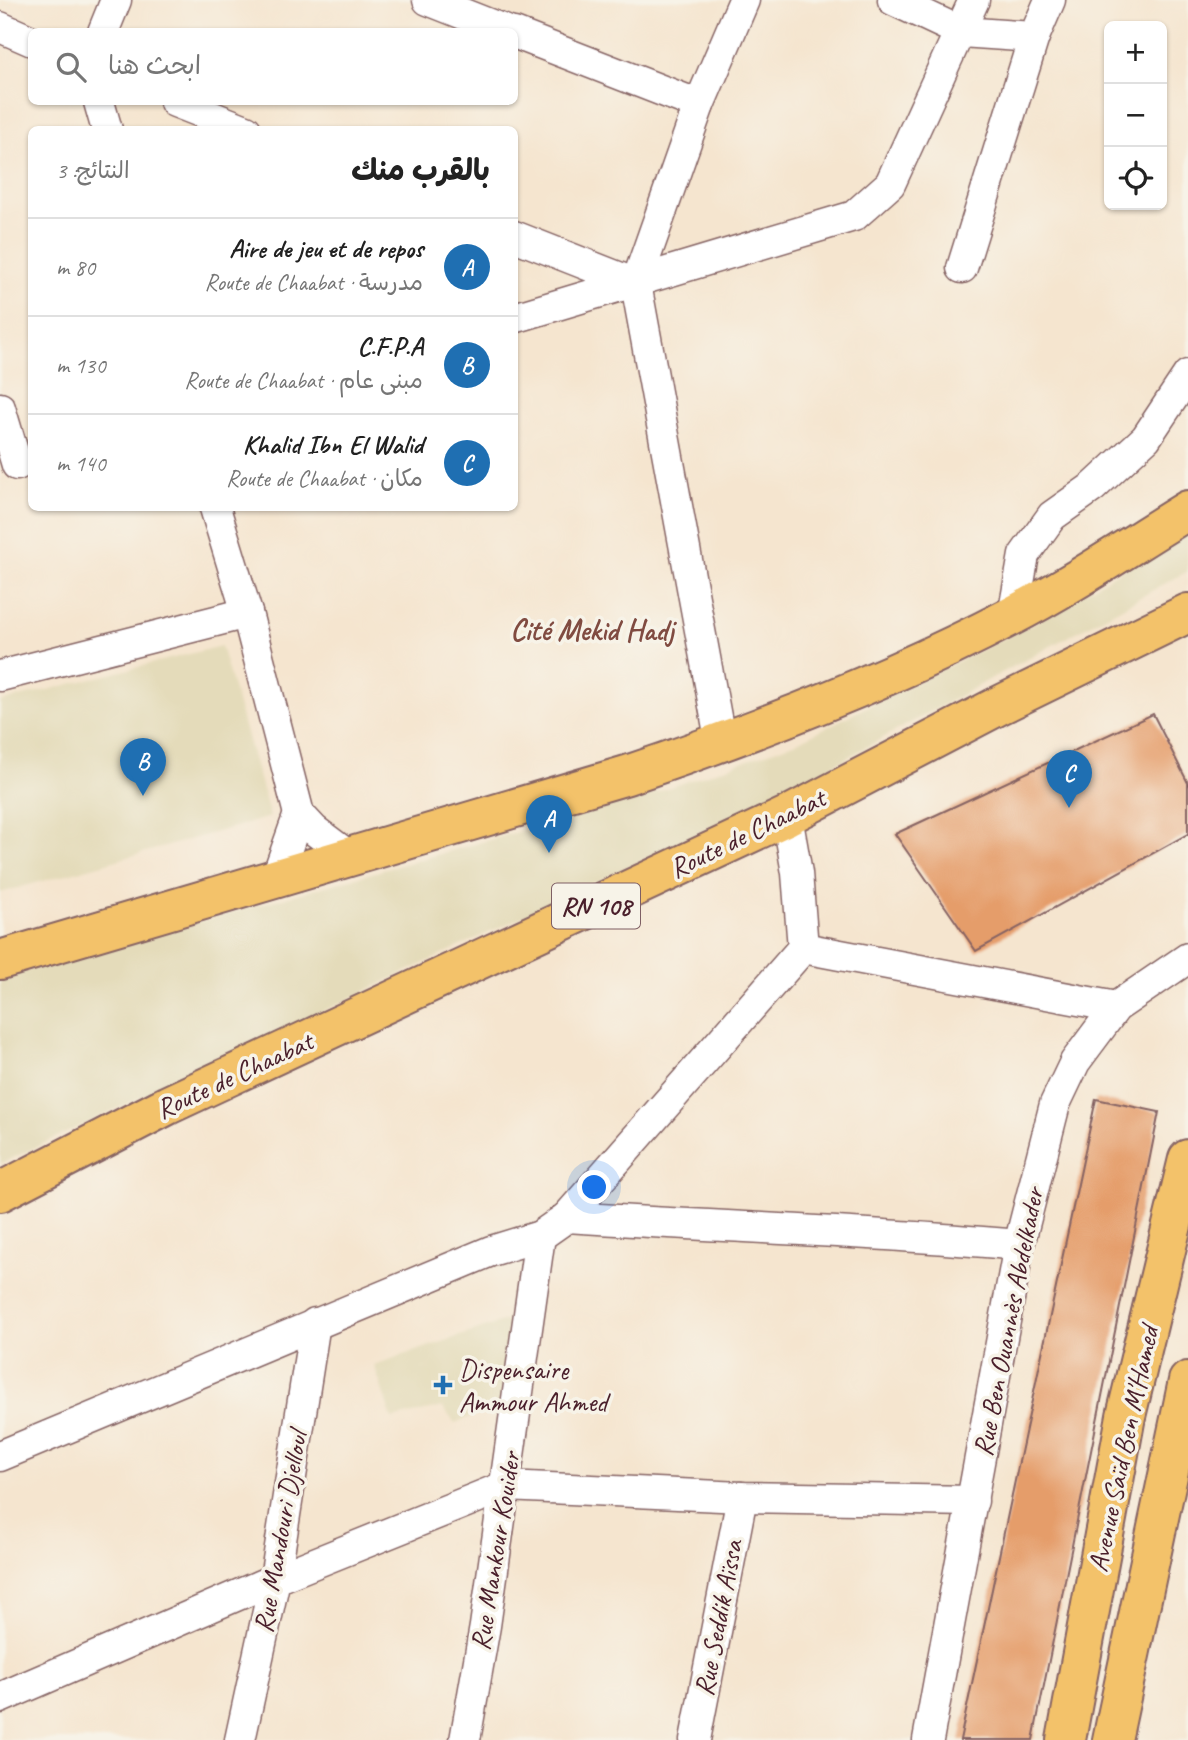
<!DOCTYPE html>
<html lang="ar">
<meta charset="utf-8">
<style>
:root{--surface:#fff;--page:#f6f6f6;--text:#222;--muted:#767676;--line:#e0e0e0;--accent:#1f6fb2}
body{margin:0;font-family:Caveat,"Playpen Sans Arabic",sans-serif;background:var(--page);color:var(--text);direction:rtl}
.controls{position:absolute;right:21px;top:21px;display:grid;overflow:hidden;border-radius:10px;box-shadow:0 2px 5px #0004}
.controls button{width:63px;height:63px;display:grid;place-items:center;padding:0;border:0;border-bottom:2px solid var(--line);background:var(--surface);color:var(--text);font:35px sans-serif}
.you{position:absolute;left:595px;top:1188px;width:24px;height:24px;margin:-18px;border:5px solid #fff;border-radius:50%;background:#1a73e8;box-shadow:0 0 0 10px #1a73e833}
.badge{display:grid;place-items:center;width:46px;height:46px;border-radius:50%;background:var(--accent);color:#fff;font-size:23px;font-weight:700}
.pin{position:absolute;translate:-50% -58px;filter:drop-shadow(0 2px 4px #0008)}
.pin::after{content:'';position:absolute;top:37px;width:24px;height:21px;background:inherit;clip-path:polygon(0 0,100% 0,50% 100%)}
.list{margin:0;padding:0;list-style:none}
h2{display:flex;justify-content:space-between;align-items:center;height:91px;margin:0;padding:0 28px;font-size:30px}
h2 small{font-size:23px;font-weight:400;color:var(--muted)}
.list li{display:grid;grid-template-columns:46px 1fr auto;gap:21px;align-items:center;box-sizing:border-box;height:98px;padding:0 28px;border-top:2px solid var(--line)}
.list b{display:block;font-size:26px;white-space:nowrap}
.list p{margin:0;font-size:23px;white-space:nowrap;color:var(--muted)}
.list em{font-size:23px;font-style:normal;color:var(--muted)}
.icon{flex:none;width:38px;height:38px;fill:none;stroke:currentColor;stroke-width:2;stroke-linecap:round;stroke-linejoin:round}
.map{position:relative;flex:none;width:1188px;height:1740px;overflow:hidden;direction:ltr}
.search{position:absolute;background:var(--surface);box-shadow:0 2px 5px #0004;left:28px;top:28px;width:490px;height:77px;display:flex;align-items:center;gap:18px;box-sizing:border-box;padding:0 24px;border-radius:10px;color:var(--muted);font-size:26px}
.panel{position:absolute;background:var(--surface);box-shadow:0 2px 5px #0004;left:28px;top:126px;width:490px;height:385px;border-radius:10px;direction:rtl}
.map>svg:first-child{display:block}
.built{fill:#e4dbba}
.building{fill:#e59d6b}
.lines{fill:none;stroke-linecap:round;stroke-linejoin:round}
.street-casing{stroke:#866464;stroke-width:33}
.primary-casing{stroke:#866464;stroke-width:42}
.street{stroke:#fff;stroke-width:30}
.primary{stroke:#f3c26a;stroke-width:38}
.poi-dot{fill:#1f6fb2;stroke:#f7f3e8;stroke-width:2.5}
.labels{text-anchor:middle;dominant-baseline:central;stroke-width:7;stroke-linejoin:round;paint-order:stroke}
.shield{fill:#f7f3e8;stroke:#7e5f64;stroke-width:2}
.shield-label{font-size:26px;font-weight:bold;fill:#4a1f2b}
.street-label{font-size:28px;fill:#4a1f2b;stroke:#f7f3e8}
.poi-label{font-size:28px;fill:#4a1f2b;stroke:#f7f3e8;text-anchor:start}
.neighbourhood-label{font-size:30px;font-weight:bold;fill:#804b41;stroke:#f7f3e8}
</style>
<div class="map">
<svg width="1188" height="1740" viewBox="0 0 1188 1740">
<rect width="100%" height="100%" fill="#f7f3e8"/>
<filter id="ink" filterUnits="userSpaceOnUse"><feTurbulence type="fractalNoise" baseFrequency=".0143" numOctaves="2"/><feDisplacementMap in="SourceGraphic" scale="14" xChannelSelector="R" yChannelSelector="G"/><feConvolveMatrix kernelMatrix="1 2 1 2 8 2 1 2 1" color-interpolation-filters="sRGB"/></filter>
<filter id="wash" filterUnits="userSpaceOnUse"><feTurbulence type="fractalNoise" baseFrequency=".00686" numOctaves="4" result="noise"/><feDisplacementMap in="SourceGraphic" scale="28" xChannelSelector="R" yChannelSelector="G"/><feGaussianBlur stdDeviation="1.57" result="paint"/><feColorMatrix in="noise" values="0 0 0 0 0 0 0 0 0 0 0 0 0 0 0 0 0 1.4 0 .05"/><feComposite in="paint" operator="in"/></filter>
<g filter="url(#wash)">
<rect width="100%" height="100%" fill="#f5e5cf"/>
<g class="built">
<path d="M1188 529V571L773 798 0 1164V978L649 795 797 742 1033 624Z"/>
<path d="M221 646 270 817 0 893V702Z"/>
<path d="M517 1317 502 1405 455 1423 442 1407 392 1419 374 1365Z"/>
</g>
<g id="blocks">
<g class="building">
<path d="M1153 714 1188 783V834L976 951 895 834Z"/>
<path d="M1096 1099 1159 1112 1033 1740H960Z"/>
</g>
</g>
</g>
<g filter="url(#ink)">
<use href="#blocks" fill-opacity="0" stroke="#866464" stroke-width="2"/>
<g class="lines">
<g class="street-casing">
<g id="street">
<path d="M428 0 509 32"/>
<path d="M893 0 961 32 1034 37"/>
<path d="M0 27 32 41"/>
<path d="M103 32 116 0"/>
<path d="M514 33 699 105"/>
<path d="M99 102 107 130"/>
<path d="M175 102 246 130"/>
<path d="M514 236 636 284"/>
<path d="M962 268 1034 37 1050 0"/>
<path d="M514 318 854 216 890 184 974 0"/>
<path d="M0 408 17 465"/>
<path d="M215 508 247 613 299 814 314 830 350 857"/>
<path d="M1013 616 1024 555 1052 516 1093 487 1146 438 1188 375"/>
<path d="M0 676 247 613"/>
<path d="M721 744 636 284 699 105 744 0"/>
<path d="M276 879 299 814"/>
<path d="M803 948 1116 1007"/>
<path d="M567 1217 803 948 797 873 787 816"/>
<path d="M0 1456 491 1251 540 1236 567 1217C718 1227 869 1231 1019 1245"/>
<path d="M0 1698 275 1579 506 1486 742 1497 973 1501"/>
<path d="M240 1740 275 1579 315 1323"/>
<path d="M465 1740 485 1626 540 1236"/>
<path d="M695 1740 742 1497"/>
<path d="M928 1740 1019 1245 1055 1104 1075 1062 1116 1007 1188 958"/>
</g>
</g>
<g class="primary-casing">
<g id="primary">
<path d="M0 960 627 775C758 731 888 681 1010 617 1072 585 1129 546 1188 510"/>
<path d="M0 1192 168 1105 787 816 1000 705 1188 613"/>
<path d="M1066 1740 1126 1416 1188 1159"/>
<path d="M1112 1740 1188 1381"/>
</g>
</g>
<use href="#street" class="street"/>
<use href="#primary" class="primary"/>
</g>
</g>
<path class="poi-dot" d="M439.5 1374.5h7v7h7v7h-7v7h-7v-7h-7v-7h7z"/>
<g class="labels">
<rect class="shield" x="552" y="883.5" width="88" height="45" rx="5"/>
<g class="shield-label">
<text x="596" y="906">RN 108</text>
</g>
<g class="street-label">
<text transform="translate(747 833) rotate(-26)">Route de Chaabat</text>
<text transform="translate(234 1075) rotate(-25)">Route de Chaabat</text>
<text transform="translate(1008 1322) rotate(-79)">Rue Ben Ouannès Abdelkader</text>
<text transform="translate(1123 1449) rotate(-78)">Avenue Saïd Ben M'Hamed</text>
<text transform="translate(280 1532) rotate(-80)">Rue Mandouri Djelloul</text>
<text transform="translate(495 1551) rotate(-81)">Rue Mankour Kouider</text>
<text transform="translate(718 1618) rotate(-79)">Rue Seddik Aïssa</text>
</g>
<g class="poi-label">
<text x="459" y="1369">Dispensaire<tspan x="459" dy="32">Ammour Ahmed</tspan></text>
</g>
<g class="neighbourhood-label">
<text x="592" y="630">Cité Mekid Hadj</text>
</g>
</g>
</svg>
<div class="controls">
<button>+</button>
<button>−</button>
<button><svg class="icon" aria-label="locate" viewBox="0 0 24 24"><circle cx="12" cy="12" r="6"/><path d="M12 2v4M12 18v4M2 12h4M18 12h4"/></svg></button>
</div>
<div class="you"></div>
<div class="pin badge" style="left:549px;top:853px">A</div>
<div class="pin badge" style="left:143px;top:796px">B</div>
<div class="pin badge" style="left:1069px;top:808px">C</div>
<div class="search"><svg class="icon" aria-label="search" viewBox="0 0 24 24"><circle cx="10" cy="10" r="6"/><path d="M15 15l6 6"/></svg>ابحث هنا</div>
<section class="panel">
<h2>بالقرب منك<small>النتائج: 3</small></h2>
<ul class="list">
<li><span class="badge">A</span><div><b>Aire de jeu et de repos</b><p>مدرسة · Route de Chaabat</p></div><em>80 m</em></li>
<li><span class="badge">B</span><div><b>C.F.P.A</b><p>مبنى عام · Route de Chaabat</p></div><em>130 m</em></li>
<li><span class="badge">C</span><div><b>Khalid Ibn El Walid</b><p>مكان · Route de Chaabat</p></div><em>140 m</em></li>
</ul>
</section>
</div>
